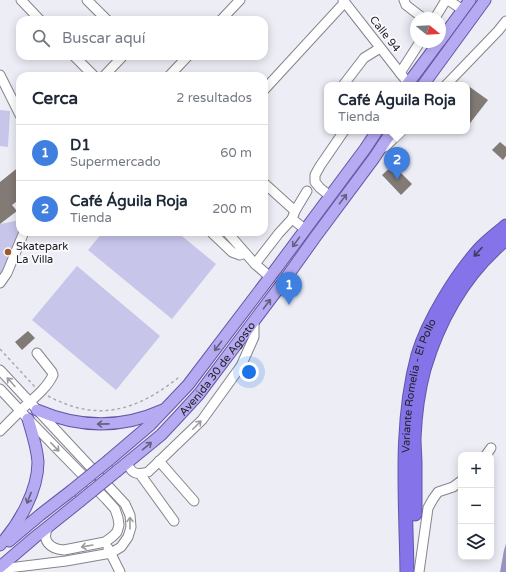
<!DOCTYPE html>
<html lang="es">
<meta charset="utf-8">
<style>
:root{--surface:#fff;--page:#f2f2f3;--text:#1f2937;--muted:#747a83;--line:#e0e1e3;--accent:#0b8043}
body{margin:0;font-family:"Varela Round",sans-serif;background:var(--page);color:var(--text)}
.controls{position:absolute;right:12px;bottom:12px;display:grid;overflow:hidden;border-radius:8px;box-shadow:0 2px 10px #0003}
.controls button{width:36px;height:36px;display:grid;place-items:center;padding:0;border:0;border-bottom:1px solid var(--line);background:var(--surface);color:var(--text);font:20px sans-serif}
.compass{position:absolute;left:410px;top:12px;width:36px;height:36px;border-radius:50%;background:var(--surface);box-shadow:0 2px 10px #0003;rotate:108deg}
.you{position:absolute;left:249px;top:372px;width:14px;height:14px;margin:-10px;border:3px solid #fff;border-radius:50%;background:#1a73e8;box-shadow:0 0 0 6px #1a73e833}
.badge{display:grid;place-items:center;width:26px;height:26px;border-radius:50%;background:var(--accent);color:#fff;font-size:13px;font-weight:700}
.pin{position:absolute;translate:-50% -33px;filter:drop-shadow(0 1px 2px #0008)}
.pin::after{content:'';position:absolute;top:21px;width:14px;height:12px;background:inherit;clip-path:polygon(0 0,100% 0,50% 100%)}
.popup{position:absolute;left:324px;top:82px;width:146px;height:52px;box-sizing:border-box;display:grid;place-content:center;border-radius:8px;background:var(--surface);filter:drop-shadow(0 1px 3px #0005);font-size:13px;white-space:nowrap;color:var(--muted)}
.popup b{font-size:15px;color:var(--text)}
.popup::after{content:'';position:absolute;left:50%;top:100%;margin-left:-8px;border:8px solid transparent;border-top-color:var(--surface)}
.list{margin:0;padding:0;list-style:none}
h2{display:flex;justify-content:space-between;align-items:center;height:52px;margin:0;padding:0 16px;font-size:17px}
h2 small{font-size:13px;font-weight:400;color:var(--muted)}
.list li{display:grid;grid-template-columns:26px 1fr auto;gap:12px;align-items:center;box-sizing:border-box;height:56px;padding:0 16px;border-top:1px solid var(--line)}
.list b{display:block;font-size:15px;white-space:nowrap}
.list p{margin:0;font-size:13px;white-space:nowrap;color:var(--muted)}
.list em{font-size:13px;font-style:normal;color:var(--muted)}
.icon{flex:none;width:22px;height:22px;fill:none;stroke:currentColor;stroke-width:2;stroke-linecap:round;stroke-linejoin:round}
.map{position:relative;flex:none;width:506px;height:572px;overflow:hidden}
.search{position:absolute;background:var(--surface);box-shadow:0 2px 10px #0003;left:16px;top:16px;width:252px;height:44px;display:flex;align-items:center;gap:10px;box-sizing:border-box;padding:0 14px;border-radius:12px;color:var(--muted);font-size:15px}
.panel{position:absolute;background:var(--surface);box-shadow:0 2px 10px #0003;left:16px;top:72px;width:252px;height:164px;border-radius:12px}
.map>svg:first-child{display:block}
.green{fill:#c7c5ea}
.water{fill:#9694be}
.building{fill:#827a75}
.lines{fill:none;stroke-linecap:round;stroke-linejoin:round}
.minor-casing{stroke:#84848c;stroke-width:11}
.major-casing{stroke:#6357a5;stroke-width:13}
.highway-casing{stroke:#6357a5;stroke-width:15}
.path{stroke:#a9a9b0;stroke-width:1.5;stroke-dasharray:3 3;stroke-linecap:butt}
.minor{stroke:#fff;stroke-width:9}
.major{stroke:#b6abf2;stroke-width:11}
.highway{stroke:#8573e9;stroke-width:13}
.major-bridge-casing{stroke:#6357a5;stroke-width:13;stroke-linecap:butt}
.major-bridge{stroke:#b6abf2;stroke-width:11}
.oneway{stroke:#656082}
.oneway2{stroke:#403b60}
.oneway3{stroke:#9c9c9d}
.poi-dot{fill:#9c5b26;stroke:#fbfbff;stroke-width:1.5}
.labels{text-anchor:middle;dominant-baseline:central;stroke-width:3.5;stroke-linejoin:round;paint-order:stroke}
.street-label{font-size:11px;fill:#232326;stroke:#fbfbff}
.poi-label{font-size:11px;fill:#232326;stroke:#fbfbff;text-anchor:start}
</style>
<div class="map">
<svg width="506" height="572" viewBox="0 0 506 572">
<rect width="100%" height="100%" fill="#ededf6"/>
<g class="green">
<path d="M0 110 10 111 8 147 0 146Z"/>
<path d="M20 220V232L0 283V224Z"/>
<path d="M103 232H177L216 264 172 319 88 250Z"/>
<path d="M77 266 160 336 116 390 32 320Z"/>
</g>
<path class="water" d="M506 544V572H500L504 550Z"/>
<g class="building">
<path d="M467 85 488 100 467 127Z"/>
<path d="M500 142 506 147V156L503 160 492 150Z"/>
<path d="M393 165 412 184 401 195 382 175Z"/>
<path d="M20 166V199L12 205 17 211 0 224V182Z"/>
<path d="M28 331 35 338 22 350 15 342Z"/>
</g>
<g class="lines">
<g class="minor-casing">
<g id="minor">
<path d="M21 0 40 20"/>
<path d="M87 0 107 20"/>
<path d="M343 0 408 83"/>
<path d="M404 0 406 5 423 18"/>
<path d="M448 0 463 10"/>
<path d="M435 18 446 0"/>
<path d="M221 20 240 0"/>
<path d="M74 56 94 76"/>
<path d="M400 73 420 42"/>
<path d="M0 75 20 115"/>
<path d="M104 76 123 56"/>
<path d="M169 76 188 56"/>
<path d="M344 84 364 58 380 48"/>
<path d="M446 85 498 31 506 21"/>
<path d="M264 90 345 2"/>
<path d="M385 147 401 131"/>
<path d="M264 183 295 211"/>
<path d="M330 196 320 188 315 182V175L320 166 344 131"/>
<path d="M292 219 305 229"/>
<path d="M227 232 255 264 270 277"/>
<path d="M212 233 232 252 240 255 245 253"/>
<path d="M255 264 279 233 292 219 295 211 307 191"/>
<path d="M0 283 7 273 24 232"/>
<path d="M0 370 125 504 130 515 131 527 128 537 121 547 111 553 66 561 0 569"/>
<path d="M0 389 28 419 106 499 115 509 118 518 119 525 117 532 112 537 105 542 64 550C50 549 40 540 49 526"/>
<path d="M0 431C8 423 15 416 23 408 34 398 47 388 53 375L52 372 37 353"/>
<path d="M486 455 491 448"/>
<path d="M159 461 194 501"/>
<path d="M127 463C132 474 136 475 148 472L202 420 241 366 254 337V322"/>
<path d="M140 474 174 521"/>
<path d="M108 548 120 572"/>
<path d="M419 572 428 508 433 499 438 492 453 487 461 481"/>
</g>
</g>
<g class="major-casing">
<g id="major">
<path d="M440 41 470 0"/>
<path d="M407 85 439 42"/>
<path d="M423 85 485 0"/>
<path d="M37 410C79 428 121 429 163 410"/>
<path d="M109 460 150 425 188 385 270 277 365 149 377 131"/>
<path id="s1" d="M117 471 161 435 177 418 199 394 281 285 316 236 374 158 392 131"/>
<path d="M9 541 40 515 71 491"/>
<path d="M0 545C19 524 38 491 38 462 37 447 32 433 28 419"/>
<path d="M0 567 34 538 79 502"/>
</g>
</g>
<g class="highway-casing">
<g id="highway">
<path d="M415 514C415 498 415 482 415 465 415 456 414 447 414 438 415 415 418 391 424 369 439 319 466 272 506 239"/>
<path id="s2" d="M407 572C406 500 399 425 418 355 428 321 456 276 479 250 487 241 497 234 506 226"/>
</g>
</g>
<g class="path">
<path d="M0 349 35 387"/>
<path d="M48 396C67 406 89 413 111 410 136 407 159 393 178 378L181 380"/>
</g>
<use href="#minor" class="minor"/>
<use href="#major" class="major"/>
<use href="#highway" class="highway"/>
<g class="major-bridge-casing">
<g id="major-bridge">
<path d="M71 491 109 460"/>
<path d="M79 502 117 471"/>
</g>
</g>
<use href="#major-bridge" class="major-bridge"/>
</g>
<defs><path id="oneway-shaft" d="M-6 0H5M1.5-3L5.5 0L1.5 3" fill="none" stroke-width="1.6" stroke-linecap="round" stroke-linejoin="round"/></defs>
<g class="oneway">
<use href="#oneway-shaft" transform="translate(343 199) rotate(-53)"/>
<use href="#oneway-shaft" transform="translate(296 242) rotate(126)"/>
<use href="#oneway-shaft" transform="translate(267 304) rotate(-53)"/>
<use href="#oneway-shaft" transform="translate(218 346) rotate(127)"/>
<use href="#oneway-shaft" transform="translate(103 424) rotate(179)"/>
<use href="#oneway-shaft" transform="translate(147 446) rotate(-40)"/>
<use href="#oneway-shaft" transform="translate(29 498) rotate(111)"/>
</g>
<use class="oneway2" href="#oneway-shaft" transform="translate(478 252) rotate(132)"/>
<g class="oneway3">
<use href="#oneway-shaft" transform="translate(11 382) rotate(-132)"/>
<use href="#oneway-shaft" transform="translate(197 425) rotate(-45)"/>
<use href="#oneway-shaft" transform="translate(55 447) rotate(46)"/>
<use href="#oneway-shaft" transform="translate(130 523) rotate(-90)"/>
<use href="#oneway-shaft" transform="translate(87 546) rotate(170)"/>
</g>
<circle class="poi-dot" cx="8" cy="252" r="4"/>
<g class="labels">
<g class="street-label">
<text transform="translate(385 34) rotate(52)">Calle 94</text>
<text stroke="none"><textPath href="#s1" startOffset="144">Avenida 30 de Agosto</textPath></text>
<text stroke="none"><textPath href="#s2" startOffset="188">Variante Romelia - El Pollo</textPath></text>
</g>
<g class="poi-label">
<text x="16" y="246">Skatepark<tspan x="16" dy="13">La Villa</tspan></text>
</g>
</g>
</svg>
<div class="controls">
<button>+</button>
<button>−</button>
<button><svg class="icon" aria-label="layers" viewBox="0 0 24 24"><path d="M12 4l9 5-9 5-9-5zM3 14l9 5 9-5"/></svg></button>
</div>
<svg class="compass" viewBox="-18 -18 36 36"><path d="M0-13l5 13h-10z" fill="#e53935"/><path d="M0 13l5-13h-10z" fill="#747a83"/></svg>
<div class="you"></div>
<div class="pin badge" style="left:289px;top:305px;background:#3f7fe0">1</div>
<div class="pin badge" style="left:397px;top:180px;background:#3f7fe0">2</div>
<div class="popup"><b>Café Águila Roja</b>Tienda</div>
<div class="search"><svg class="icon" aria-label="search" viewBox="0 0 24 24"><circle cx="10" cy="10" r="6"/><path d="M15 15l6 6"/></svg>Buscar aquí</div>
<section class="panel">
<h2>Cerca<small>2 resultados</small></h2>
<ul class="list">
<li><span class="badge" style="background:#3f7fe0">1</span><div><b>D1</b><p>Supermercado</p></div><em>60 m</em></li>
<li><span class="badge" style="background:#3f7fe0">2</span><div><b>Café Águila Roja</b><p>Tienda</p></div><em>200 m</em></li>
</ul>
</section>
</div>
